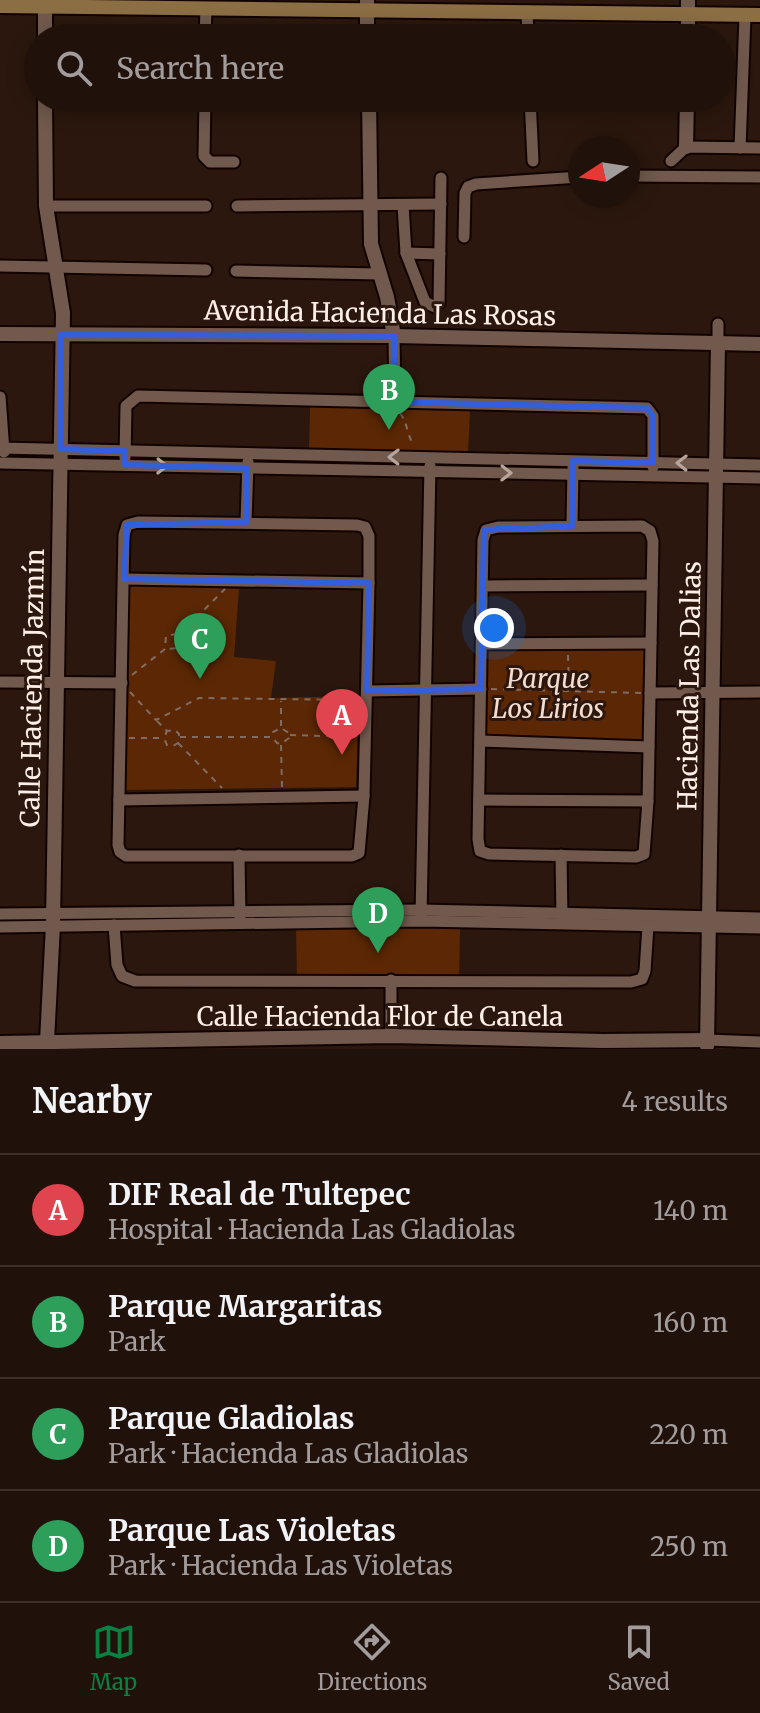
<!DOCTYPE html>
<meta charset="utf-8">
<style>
:root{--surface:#20110a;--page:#281a13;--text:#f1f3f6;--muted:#a29d9c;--line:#3d312b;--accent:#0b8043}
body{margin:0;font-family:Merriweather,serif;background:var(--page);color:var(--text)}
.compass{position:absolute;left:568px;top:136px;width:72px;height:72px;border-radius:50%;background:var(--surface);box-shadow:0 4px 20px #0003;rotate:258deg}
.you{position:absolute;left:494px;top:628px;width:28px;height:28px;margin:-20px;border:6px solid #fff;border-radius:50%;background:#1a73e8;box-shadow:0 0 0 12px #1a73e833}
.badge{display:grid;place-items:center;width:52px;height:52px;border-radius:50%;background:var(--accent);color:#fff;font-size:26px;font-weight:700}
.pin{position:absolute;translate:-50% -66px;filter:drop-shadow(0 2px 4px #0008)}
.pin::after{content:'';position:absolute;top:42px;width:28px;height:24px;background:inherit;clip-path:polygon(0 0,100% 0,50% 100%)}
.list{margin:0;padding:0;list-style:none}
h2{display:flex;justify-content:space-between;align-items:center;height:104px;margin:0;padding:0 32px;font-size:34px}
h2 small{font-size:26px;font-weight:400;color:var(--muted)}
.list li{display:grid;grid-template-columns:52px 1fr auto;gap:24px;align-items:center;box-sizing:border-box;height:112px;padding:0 32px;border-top:2px solid var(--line)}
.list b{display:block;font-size:30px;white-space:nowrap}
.list p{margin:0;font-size:26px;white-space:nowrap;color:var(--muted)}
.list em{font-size:26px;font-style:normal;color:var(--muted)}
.icon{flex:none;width:44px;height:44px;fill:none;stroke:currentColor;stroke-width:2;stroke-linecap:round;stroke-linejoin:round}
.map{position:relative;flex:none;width:760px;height:1049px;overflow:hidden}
.search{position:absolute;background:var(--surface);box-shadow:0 4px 20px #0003;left:24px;right:24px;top:24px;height:88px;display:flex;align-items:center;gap:20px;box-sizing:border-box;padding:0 28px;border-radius:44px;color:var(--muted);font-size:30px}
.sheet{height:552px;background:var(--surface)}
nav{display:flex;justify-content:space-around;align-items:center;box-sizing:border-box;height:112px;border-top:2px solid var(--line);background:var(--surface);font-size:22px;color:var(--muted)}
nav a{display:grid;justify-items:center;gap:4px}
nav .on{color:var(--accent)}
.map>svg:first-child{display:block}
.green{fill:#5b2704}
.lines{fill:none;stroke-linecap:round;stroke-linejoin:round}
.minor-casing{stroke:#120300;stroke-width:15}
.tertiary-casing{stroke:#120300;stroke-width:18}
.secondary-casing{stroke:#120300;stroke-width:18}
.path{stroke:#7f6d64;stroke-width:2;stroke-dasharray:6 6;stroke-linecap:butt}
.minor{stroke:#71594d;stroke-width:11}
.tertiary{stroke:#71594d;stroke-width:14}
.secondary{stroke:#8b6e44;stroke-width:14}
.oneway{stroke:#b8a49a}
.marked{fill:none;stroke:#345eda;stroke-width:6;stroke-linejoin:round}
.labels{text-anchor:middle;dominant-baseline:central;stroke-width:6;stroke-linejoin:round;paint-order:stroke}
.street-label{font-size:26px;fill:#feefe8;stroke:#2b170d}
.park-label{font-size:26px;font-style:italic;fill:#f4dccf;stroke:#2b170d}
</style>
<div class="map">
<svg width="760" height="1049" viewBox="0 0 760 1049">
<rect width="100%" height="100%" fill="#2b170d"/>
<g class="green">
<path d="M310 407 470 411 468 453 309 450Z"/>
<path d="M128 584 239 589 234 657 276 661 271 698 359 696 356 787 125 790Z"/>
<path d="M484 645 648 647 645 744 483 739Z"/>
<path d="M296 928H460L459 980 297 979Z"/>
</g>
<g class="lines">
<g class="minor-casing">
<g id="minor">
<path d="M527 11 528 38"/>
<path d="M205 38 206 9"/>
<path d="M205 98 204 156 210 162H234"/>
<path d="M530 98 533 161"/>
<path d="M340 101 398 100"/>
<path d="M659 101H687"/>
<path d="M740 148 745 16"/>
<path d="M671 161 686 147 760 148"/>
<path d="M628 176 760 177"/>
<path d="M403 205 406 253 425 302 435 307 439 303 441 178"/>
<path d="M46 206H206"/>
<path d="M237 206 441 204"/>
<path d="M464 237 465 193 468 187 476 184 580 177"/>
<path d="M406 253 440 254"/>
<path d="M0 266 206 270"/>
<path d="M236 271 379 274"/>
<path d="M394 336 395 402"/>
<path d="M718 343V324"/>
<path d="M0 397 4 452"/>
<path d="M0 448 760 465"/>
<path d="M125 458 126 406 138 396 647 408 653 416V467"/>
<path d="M0 463 760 478"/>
<path d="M138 522 357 525 365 527 369 536V583L364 796 359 853 352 856H126L120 852 118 845 124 535 127 525Z"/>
<path d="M246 522 248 462"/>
<path d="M572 526 573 467"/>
<path d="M642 526 650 531 653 541 648 801 644 854 636 857 489 854 480 851 478 839 483 540 486 530 498 527Z"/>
<path d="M124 579 369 583"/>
<path d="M483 586 652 585"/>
<path d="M482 644 651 643"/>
<path d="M0 682 122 683"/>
<path d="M367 691 481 689"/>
<path d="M650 693 760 692"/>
<path d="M480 741 649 747"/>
<path d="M119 800 364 796"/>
<path d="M479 800 648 801"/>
<path d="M239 855 240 919"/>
<path d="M561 855 562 918"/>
<path d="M0 914 421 910 760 918"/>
<path d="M421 917 430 466"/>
<path d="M114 925 117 965 122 976 135 981 631 982 642 979 645 971 648 926"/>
<path d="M0 927 421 921 760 928"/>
<path d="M391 980V1036"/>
<path d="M708 1040 760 1042"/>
</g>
</g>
<g class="tertiary-casing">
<g id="tertiary">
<path d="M367 0V38"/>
<path d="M45 38V0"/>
<path d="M688 38V0"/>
<path d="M45 98 46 206 63 313 53 925 47 1041"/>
<path d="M369 98 371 244 387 297 394 336"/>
<path d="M686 147 687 98"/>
<path d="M0 334 394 336 760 344"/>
<path d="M0 1043 391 1036 603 1041 708 1040"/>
<path d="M707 1046 718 343"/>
</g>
</g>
<g class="secondary-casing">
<path id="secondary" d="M0 6 760 15"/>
</g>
<g class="path">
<path d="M400 413C408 424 407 435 414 446"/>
<path d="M179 635 225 589"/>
<path d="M568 655 569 689"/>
<path d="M132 675 165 649 166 636 176 634 180 639 179 648 165 649"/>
<path d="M491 689 641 693"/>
<path d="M130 692 156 720 199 698 355 700"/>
<path d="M157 721 167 731 175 730 179 734 178 743 173 746 167 745 164 738 167 731"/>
<path d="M281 726V701"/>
<path d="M290 735 355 737"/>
<path d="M326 735V702"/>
<path d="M180 737H272L277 743 281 744 289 738V733L281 728 273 732 272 737"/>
<path d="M129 738H163"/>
<path d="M178 743 222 788"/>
<path d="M281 745 282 787"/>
</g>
<use href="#minor" class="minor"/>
<use href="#tertiary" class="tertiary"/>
<use href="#secondary" class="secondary"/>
</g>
<defs><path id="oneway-chevron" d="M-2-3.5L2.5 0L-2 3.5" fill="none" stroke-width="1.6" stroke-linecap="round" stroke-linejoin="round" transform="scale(2)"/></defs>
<g class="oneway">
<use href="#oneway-chevron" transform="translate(394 457) rotate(-179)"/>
<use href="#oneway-chevron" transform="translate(682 463) rotate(-179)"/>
<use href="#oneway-chevron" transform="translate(162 466) rotate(1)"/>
<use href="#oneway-chevron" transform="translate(506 473) rotate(1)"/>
</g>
<path class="marked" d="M61 335 394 336 395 402 647 408 653 416V463L573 461 572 526 484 530 481 689 367 691 369 583 124 579 127 525 246 522 247 468 125 465V451L60 449Z"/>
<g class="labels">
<g class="street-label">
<text transform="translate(380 313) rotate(1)">Avenida Hacienda Las Rosas</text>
<text transform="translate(689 686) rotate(-89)">Hacienda Las Dalias</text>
<text transform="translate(32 688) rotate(-89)">Calle Hacienda Jazmín</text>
<text x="380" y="1016">Calle Hacienda Flor de Canela</text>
</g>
<g class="park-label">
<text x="548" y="678">Parque<tspan x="548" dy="30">Los Lirios</tspan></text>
</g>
</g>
</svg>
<svg class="compass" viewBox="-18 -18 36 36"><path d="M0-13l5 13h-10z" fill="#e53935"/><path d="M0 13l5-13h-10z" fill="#a29d9c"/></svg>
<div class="you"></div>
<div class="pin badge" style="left:342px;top:755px;background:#e0444e">A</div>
<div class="pin badge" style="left:389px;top:430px;background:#2e9e5b">B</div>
<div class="pin badge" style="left:200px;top:679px;background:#2e9e5b">C</div>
<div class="pin badge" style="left:378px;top:953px;background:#2e9e5b">D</div>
<div class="search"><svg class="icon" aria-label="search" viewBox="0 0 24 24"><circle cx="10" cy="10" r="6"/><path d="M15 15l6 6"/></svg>Search here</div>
</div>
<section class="sheet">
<h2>Nearby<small>4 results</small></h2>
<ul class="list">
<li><span class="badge" style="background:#e0444e">A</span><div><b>DIF Real de Tultepec</b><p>Hospital · Hacienda Las Gladiolas</p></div><em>140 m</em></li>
<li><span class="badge" style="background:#2e9e5b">B</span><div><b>Parque Margaritas</b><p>Park</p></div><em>160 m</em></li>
<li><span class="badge" style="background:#2e9e5b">C</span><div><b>Parque Gladiolas</b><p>Park · Hacienda Las Gladiolas</p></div><em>220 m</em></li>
<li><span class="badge" style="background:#2e9e5b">D</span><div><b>Parque Las Violetas</b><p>Park · Hacienda Las Violetas</p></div><em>250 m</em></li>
</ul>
</section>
<nav>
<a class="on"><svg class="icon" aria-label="map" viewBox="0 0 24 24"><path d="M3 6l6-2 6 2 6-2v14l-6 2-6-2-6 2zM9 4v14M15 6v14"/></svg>Map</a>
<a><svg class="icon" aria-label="directions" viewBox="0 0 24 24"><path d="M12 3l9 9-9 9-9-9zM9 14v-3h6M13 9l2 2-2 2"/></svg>Directions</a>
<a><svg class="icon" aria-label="saved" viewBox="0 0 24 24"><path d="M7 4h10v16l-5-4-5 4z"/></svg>Saved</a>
</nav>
